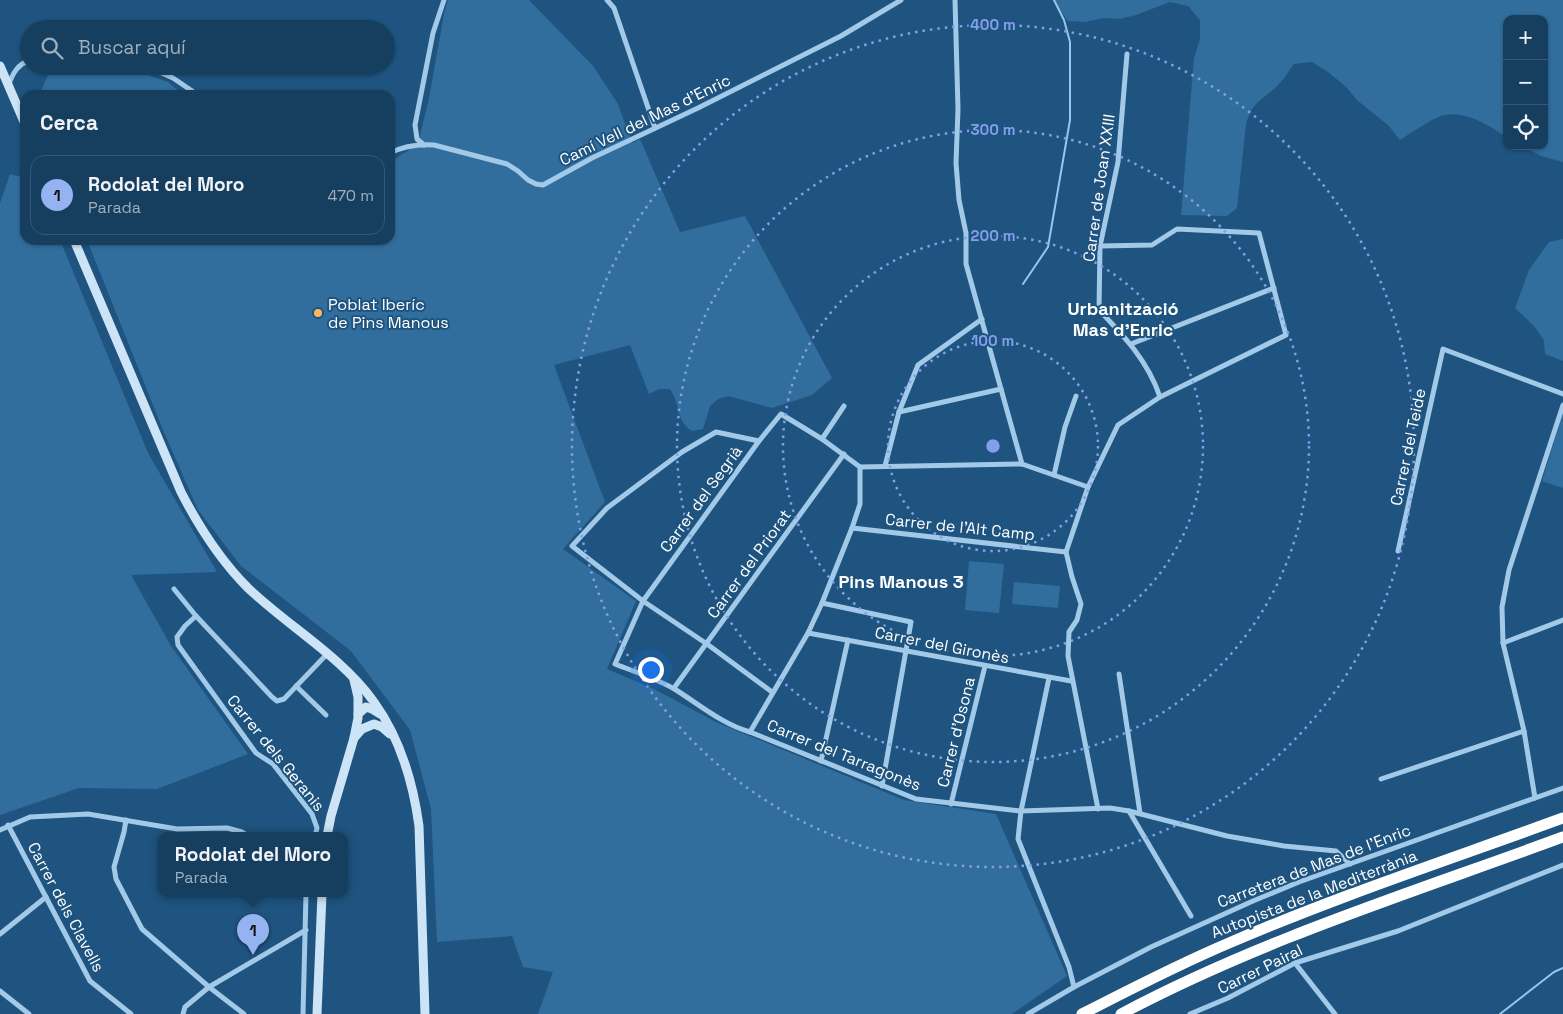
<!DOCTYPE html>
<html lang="es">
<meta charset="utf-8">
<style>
:root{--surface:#163f5f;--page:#1f4665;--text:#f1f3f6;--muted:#9eafbd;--line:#355874;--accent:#95b2f1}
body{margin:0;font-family:"Space Grotesk",sans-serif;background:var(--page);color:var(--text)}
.controls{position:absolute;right:15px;top:15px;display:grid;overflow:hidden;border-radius:10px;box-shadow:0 1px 4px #0004}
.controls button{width:45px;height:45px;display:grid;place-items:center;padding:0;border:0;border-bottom:1px solid var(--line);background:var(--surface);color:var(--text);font:25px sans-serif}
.you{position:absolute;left:650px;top:669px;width:18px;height:18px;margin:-12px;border:4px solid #fff;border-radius:50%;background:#1a73e8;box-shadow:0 0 0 8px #1a73e833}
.badge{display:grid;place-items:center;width:32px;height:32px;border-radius:50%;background:var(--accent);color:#111;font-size:16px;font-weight:700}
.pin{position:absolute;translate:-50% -41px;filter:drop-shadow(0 1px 2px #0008)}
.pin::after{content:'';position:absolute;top:26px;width:18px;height:15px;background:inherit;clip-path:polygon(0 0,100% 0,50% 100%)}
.popup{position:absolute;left:158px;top:832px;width:190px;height:65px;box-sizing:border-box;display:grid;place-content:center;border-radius:10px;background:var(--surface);filter:drop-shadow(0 1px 4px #0005);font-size:16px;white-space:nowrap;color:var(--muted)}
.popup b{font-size:19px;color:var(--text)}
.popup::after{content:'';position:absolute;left:50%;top:100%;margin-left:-10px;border:10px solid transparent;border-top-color:var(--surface)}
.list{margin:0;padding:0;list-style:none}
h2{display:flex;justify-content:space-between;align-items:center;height:65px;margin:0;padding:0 20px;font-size:21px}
h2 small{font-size:16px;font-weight:400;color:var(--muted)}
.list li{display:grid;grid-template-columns:32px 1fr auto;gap:15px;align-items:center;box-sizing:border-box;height:80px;margin:0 10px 10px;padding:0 10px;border:1px solid var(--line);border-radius:15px}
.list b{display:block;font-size:19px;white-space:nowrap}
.list p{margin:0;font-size:16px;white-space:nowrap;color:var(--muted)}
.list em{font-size:16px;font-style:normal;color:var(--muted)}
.icon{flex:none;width:28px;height:28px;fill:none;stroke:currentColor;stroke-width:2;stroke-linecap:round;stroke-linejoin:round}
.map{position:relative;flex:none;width:1563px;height:1014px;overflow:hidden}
.search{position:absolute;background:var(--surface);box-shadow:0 1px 4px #0004;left:20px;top:20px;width:375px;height:55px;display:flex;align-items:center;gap:12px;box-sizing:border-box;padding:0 18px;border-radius:28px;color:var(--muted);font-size:19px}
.panel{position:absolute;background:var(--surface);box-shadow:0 1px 4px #0004;left:20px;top:90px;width:375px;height:155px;border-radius:15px}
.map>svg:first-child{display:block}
.green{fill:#316e9e}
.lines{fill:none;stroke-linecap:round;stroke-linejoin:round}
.stream{stroke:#95c7ea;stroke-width:2}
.minor{stroke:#a2cae8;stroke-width:5}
.secondary{stroke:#cce4f6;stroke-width:9}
.motorway{stroke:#fff;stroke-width:11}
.ring{fill:none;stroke:#839eea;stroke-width:2.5;stroke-dasharray:2.5 5}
.poi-dot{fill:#f7ba61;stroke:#1e547f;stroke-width:2}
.labels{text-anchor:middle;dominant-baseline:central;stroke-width:4;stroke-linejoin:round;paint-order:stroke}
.street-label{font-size:16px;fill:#fff;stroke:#1e547f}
.poi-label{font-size:16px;fill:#fff;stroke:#1e547f;text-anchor:start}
.neighbourhood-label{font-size:18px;font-weight:bold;fill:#fff;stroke:#1e547f}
.centre{fill:#839eea;stroke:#1e547f;stroke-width:2.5}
.ring-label{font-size:15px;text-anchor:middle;font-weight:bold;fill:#839eea;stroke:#1e547f;stroke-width:4;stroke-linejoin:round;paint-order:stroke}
</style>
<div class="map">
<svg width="1563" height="1014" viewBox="0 0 1563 1014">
<rect width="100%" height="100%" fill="#1e547f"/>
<g class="green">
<path d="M448 0H529L593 66 618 104 632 143 640 139 680 232 745 216 832 378 812 395 772 408 728 396 718 399 710 406 703 429 692 431C675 420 681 405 670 389H659L649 394 630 345 554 365 605 502 563 549 636 601 607 669 654 689 716 722 904 800 996 814 1067 976 1012 1014H538L553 972 523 967 512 936 437 942 431 809 410 730 351 651 241 566 198 510 163 430 87 240H390V162L418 144 429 98 444 14Z"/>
<path d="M1055 0H1563V162L1541 156 1522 146H1544V19H1507V137C1489 126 1467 111 1445 115 1435 116 1410 134 1400 140L1389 126 1358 101 1345 86 1328 72 1312 62 1294 64C1289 70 1285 78 1279 84 1264 100 1253 99 1246 124L1237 208 1227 216 1181 215 1194 58 1200 39V20L1188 6 1170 2 1136 15 1119 19 1103 18 1085 22 1068 21 1057 6Z"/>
<path d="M52 66H122L168 82 183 95H39Z"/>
<path d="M10 174 25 178V240H60L148 453 217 572 131 575 171 646 248 754 157 789 79 788 0 815V203Z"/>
<path d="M1563 239V361L1545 354 1544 340 1533 325 1515 308 1529 270 1549 242Z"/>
<path d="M1563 413V488L1542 481Z"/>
<path d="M969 561 1004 564 999 613 965 610Z"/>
<path d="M1014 582 1060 586 1058 608 1012 604Z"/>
</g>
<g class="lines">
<g class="stream">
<path d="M1023 284 1048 247 1070 120V42L1064 20 1054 0"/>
<path d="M1500 1014 1554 972 1563 968"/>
</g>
<g class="minor">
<path d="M607 0 614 8 655 128"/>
<path d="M955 0 958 109 956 163 959 200 966 233V264L1022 464"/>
<path d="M146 66 173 78 198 95"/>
<path d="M9 84C13 73 18 64 29 61"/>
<path d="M424 145 417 139 415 125 433 33 444 0"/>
<path d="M390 153C404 146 418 144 434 145L507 164 518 171 528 180 536 184 543 185 592 158 698 108 841 36 901 0"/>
<path d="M1100 246 1152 245 1177 229 1259 233 1286 335 1160 397"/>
<path d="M1131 344 1274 288"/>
<path d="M899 412 1001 389"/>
<path d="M822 439 844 406"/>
<path d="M759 441 716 432 682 452 607 508 572 546 643 601 707 644 772 692"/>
<path d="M885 466 899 412 918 365 982 319"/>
<path d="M1054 475 1065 427 1076 396"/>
<path d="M1088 487 1022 464 860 467 822 439 781 414 759 441 643 601 615 664C635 672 658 679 676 690 700 705 722 724 750 732L916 799 1021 811 1110 808 1129 811 1227 836 1284 846 1336 851 1350 864"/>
<path d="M852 528 1066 552"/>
<path d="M1398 551 1443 349 1563 394"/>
<path d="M174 589 196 616 272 697 277 701 284 699 328 653"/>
<path d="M822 603 911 622 882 786"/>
<path d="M196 616 185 626 177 637 178 645 256 753 273 764 312 814 317 828 315 836"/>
<path d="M808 633 1071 681"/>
<path d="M1503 643 1563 620"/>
<path d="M1119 674 1140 813"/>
<path d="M1049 678 1021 811 1018 839 1069 967 1074 987"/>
<path d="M296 686 326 715"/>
<path d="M674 688 844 454"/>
<path d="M750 732 808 633 822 603 852 528 860 504V467"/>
<path d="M821 761 848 640"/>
<path d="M1381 779 1524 731"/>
<path d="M1535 798 1524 731 1503 643 1502 607 1509 570 1563 405"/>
<path d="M951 804 985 666"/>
<path d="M1098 809 1068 656 1069 632 1077 620 1081 604 1072 577 1066 552 1088 487 1118 425 1160 397C1148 361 1124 336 1099 310L1100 246 1118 162 1127 54"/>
<path d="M1129 811 1191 916"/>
<path d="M126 820 124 832 114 867 116 879 142 929 209 987 244 1014"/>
<path d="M8 825 90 981 131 1014"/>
<path d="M0 830 30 817 88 814 177 829 227 828 242 832 248 836"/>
<path d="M0 934 46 897"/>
<path d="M1295 963 1335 1014"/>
<path d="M0 991 29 1014"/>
<path d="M183 1014 185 1007 209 987 306 930"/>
<path d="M303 1014 306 894"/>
<path d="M1028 1014 1074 987 1151 947 1253 901 1299 882 1563 788"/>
<path d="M1190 1014 1228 998 1295 963 1398 931 1563 865"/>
</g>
<g class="secondary">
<path d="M0 66 25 124"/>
<path d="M74 240 181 492C199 527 220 560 248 588 289 627 341 656 374 702 400 738 413 782 419 826L425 1014"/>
<path d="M358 714 366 707 372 709 380 714"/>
<path d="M354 738 362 729 374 724 382 727 390 734"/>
<path d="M327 836 331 816 354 738 358 718V697L354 680"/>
<path d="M317 1014 322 894"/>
</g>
<g class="motorway">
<path d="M1082 1014C1131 989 1179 964 1229 943 1338 896 1451 859 1563 818"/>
<path d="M1121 1014C1262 939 1414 892 1563 837"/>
</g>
</g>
<g class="ring">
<circle cx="993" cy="446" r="105"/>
<circle cx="993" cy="446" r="210"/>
<circle cx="993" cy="446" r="316"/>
<circle cx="993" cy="446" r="421"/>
</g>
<circle class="poi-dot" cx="318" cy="313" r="5"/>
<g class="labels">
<g class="street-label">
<text transform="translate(645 120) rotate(-26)">Camí Vell del Mas d'Enric</text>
<text transform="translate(1099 188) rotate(-82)">Carrer de Joan XXIII</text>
<text transform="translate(1408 447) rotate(-78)">Carrer del Teide</text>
<text transform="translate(701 499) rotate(-54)">Carrer del Segrià</text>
<text transform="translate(960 527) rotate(6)">Carrer de l'Alt Camp</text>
<text transform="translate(749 564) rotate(-54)">Carrer del Priorat</text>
<text transform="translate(942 645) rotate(11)">Carrer del Gironès</text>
<text transform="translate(956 732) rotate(-76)">Carrer d'Osona</text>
<text transform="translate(276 753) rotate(51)">Carrer dels Geranis</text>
<text transform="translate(844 755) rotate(22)">Carrer del Tarragonès</text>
<text transform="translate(1314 866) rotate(-21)">Carretera de Mas de l'Enric</text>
<text transform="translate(1314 894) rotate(-21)">Autopista de la Mediterrània</text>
<text transform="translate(66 907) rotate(62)">Carrer dels Clavells</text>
<text transform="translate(1260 969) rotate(-26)">Carrer Pairal</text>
</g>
<g class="poi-label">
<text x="328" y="304">Poblat Iberíc<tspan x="328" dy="18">de Pins Manous</tspan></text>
</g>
<g class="neighbourhood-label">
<text x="1123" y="308">Urbanització<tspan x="1123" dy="21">Mas d'Enric</tspan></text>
<text x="901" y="581">Pins Manous 3</text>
</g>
</g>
<circle cx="993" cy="446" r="8" class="centre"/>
<g class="ring-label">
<text x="993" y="30">400 m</text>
<text x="993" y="135">300 m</text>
<text x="993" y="241">200 m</text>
<text x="993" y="346">100 m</text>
</g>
</svg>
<div class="controls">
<button>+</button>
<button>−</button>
<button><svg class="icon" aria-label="locate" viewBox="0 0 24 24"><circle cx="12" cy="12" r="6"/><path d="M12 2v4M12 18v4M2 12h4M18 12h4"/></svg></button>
</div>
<div class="you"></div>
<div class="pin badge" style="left:253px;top:955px">1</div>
<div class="popup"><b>Rodolat del Moro</b>Parada</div>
<div class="search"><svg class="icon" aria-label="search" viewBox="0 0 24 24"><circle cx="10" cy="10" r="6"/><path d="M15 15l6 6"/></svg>Buscar aquí</div>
<section class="panel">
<h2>Cerca<small></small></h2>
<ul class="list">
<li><span class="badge">1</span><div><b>Rodolat del Moro</b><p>Parada</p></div><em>470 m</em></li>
</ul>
</section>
</div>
